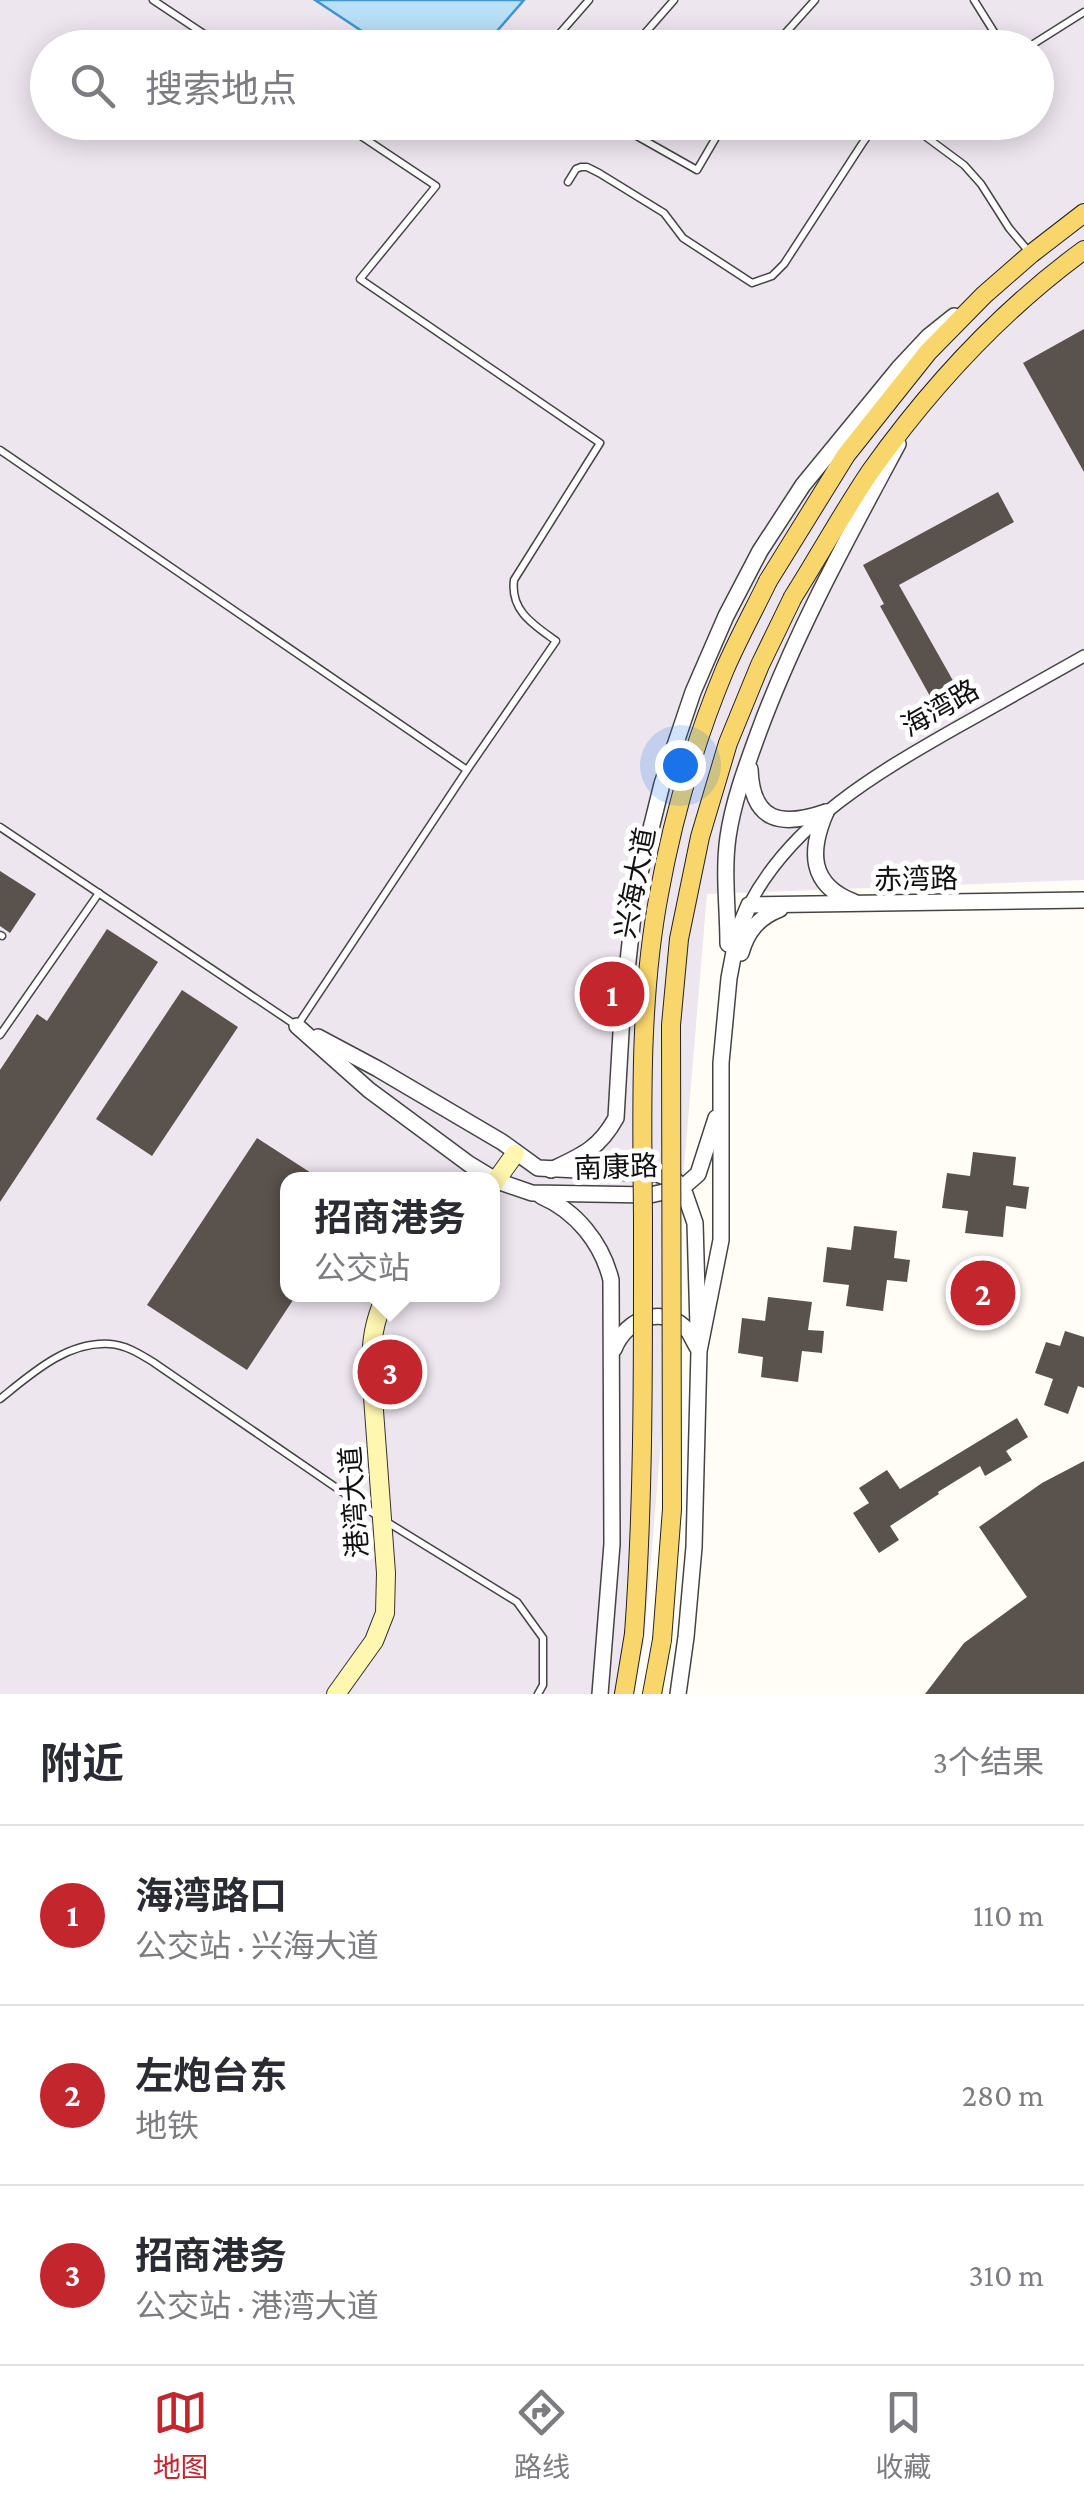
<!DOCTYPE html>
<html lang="zh">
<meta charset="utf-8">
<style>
:root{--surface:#fff;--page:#f7f7f7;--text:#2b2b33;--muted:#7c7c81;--line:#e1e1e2;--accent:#c4262e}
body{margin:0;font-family:"Crimson Pro","Noto Sans SC",serif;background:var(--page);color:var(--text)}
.you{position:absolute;left:680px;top:765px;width:35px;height:35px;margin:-25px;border:8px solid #fff;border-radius:50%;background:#1a73e8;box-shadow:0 0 0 15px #1a73e833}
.badge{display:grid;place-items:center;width:65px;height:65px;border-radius:50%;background:var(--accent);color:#fff;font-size:32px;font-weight:700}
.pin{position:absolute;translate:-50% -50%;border:5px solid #fff;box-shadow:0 2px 10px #0006}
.popup{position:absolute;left:280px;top:1172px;width:220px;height:130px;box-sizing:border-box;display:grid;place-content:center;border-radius:20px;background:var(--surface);filter:drop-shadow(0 2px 8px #0005);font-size:32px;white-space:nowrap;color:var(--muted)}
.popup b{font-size:38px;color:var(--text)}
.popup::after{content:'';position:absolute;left:50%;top:100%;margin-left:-20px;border:20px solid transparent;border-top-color:var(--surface)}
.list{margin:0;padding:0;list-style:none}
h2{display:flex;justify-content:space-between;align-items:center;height:130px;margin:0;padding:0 40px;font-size:42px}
h2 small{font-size:32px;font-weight:400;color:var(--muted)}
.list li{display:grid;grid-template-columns:65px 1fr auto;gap:30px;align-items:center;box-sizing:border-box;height:180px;padding:0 40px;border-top:2px solid var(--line)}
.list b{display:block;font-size:38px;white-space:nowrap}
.list p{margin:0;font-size:32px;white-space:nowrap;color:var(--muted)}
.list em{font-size:32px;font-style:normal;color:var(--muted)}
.icon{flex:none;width:55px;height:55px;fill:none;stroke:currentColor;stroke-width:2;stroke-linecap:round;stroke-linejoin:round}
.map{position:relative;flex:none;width:1084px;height:1694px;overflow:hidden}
.search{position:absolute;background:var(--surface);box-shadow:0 5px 25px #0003;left:30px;right:30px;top:30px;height:110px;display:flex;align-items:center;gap:25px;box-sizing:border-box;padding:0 35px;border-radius:55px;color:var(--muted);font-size:38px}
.sheet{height:670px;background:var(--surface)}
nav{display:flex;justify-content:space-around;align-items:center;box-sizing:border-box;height:140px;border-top:2px solid var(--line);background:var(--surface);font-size:28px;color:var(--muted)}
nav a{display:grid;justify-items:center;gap:5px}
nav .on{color:var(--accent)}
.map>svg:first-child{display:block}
.industrial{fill:#eee6ef;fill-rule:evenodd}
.water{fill:#b9e0f7;stroke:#3f96cf;stroke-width:2.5}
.building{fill:#5a524d}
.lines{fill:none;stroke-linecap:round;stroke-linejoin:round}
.service-casing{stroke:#444;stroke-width:9}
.minor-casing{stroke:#444;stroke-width:14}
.tertiary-casing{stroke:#444;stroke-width:18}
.secondary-casing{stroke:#333;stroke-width:20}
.primary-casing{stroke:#222;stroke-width:20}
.service{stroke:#fff;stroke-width:6}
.minor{stroke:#fff;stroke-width:11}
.tertiary{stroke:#fff;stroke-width:15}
.secondary{stroke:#fff6b0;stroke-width:18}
.primary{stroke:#f9d66b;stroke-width:18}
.primary-bridge-casing{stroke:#222;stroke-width:20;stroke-linecap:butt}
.primary-bridge{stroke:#f9d66b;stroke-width:18}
.labels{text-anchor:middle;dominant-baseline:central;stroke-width:10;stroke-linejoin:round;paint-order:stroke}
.street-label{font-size:28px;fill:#111;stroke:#fff}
</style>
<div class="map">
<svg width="1084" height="1694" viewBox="0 0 1084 1694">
<rect width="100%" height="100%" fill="#fffdf5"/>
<path class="industrial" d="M0 0H315L386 47 48 48V122H1036V48L483 47 524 0H1084V880L707 894 644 1644 627 1694H0ZM288 1180H492V1294H288Z"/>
<path class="water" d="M315 0H524L483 47H386Z"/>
<g class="building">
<path d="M1084 329V472L1023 363Z"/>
<path d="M998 492 1014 522 899 585 960 693 936 707 880 606 884 604 863 565Z"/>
<path d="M0 871 36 894 10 933 0 926Z"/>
<path d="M107 929 158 962 0 1202V1070L37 1014 47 1021Z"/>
<path d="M182 990 238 1027 152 1156 96 1119Z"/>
<path d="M257 1138 322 1180H288V1294H297L247 1370 147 1305Z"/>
<path d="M973 1152 1016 1157 1013 1185 1029 1187 1026 1209 1006 1206 1003 1237 965 1233 968 1211 942 1208 947 1173 970 1176Z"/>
<path d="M854 1226 897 1231 894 1258 910 1260 907 1282 887 1280 883 1311 846 1306 849 1285 823 1282 827 1247 851 1250Z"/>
<path d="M768 1297 812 1302 808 1330 824 1331 822 1353 802 1351 798 1382 761 1377 763 1357 738 1353 742 1318 765 1321Z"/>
<path d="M1065 1331 1084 1337V1388L1078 1386 1068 1414 1044 1405 1053 1379 1035 1373 1046 1342 1060 1346Z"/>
<path d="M1017 1418 1028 1437 1006 1451 1012 1460 985 1476 980 1466 938 1492 939 1494 890 1526 899 1540 879 1553 853 1513 869 1503 859 1488 887 1470 900 1489Z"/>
<path d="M1084 1461V1694H925L964 1643 1027 1597 979 1527 1042 1483Z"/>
</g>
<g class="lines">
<g class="service-casing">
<g id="service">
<path d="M153 0 225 48"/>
<path d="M974 0 1004 48"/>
<path d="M547 48 589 0"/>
<path d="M632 48 674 0"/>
<path d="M772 48 815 0"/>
<path d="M1027 48 1084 12"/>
<path d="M612 122 697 170 725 122"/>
<path d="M906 122 964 165 981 184 1009 228 1030 253"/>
<path d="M568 182 576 169 581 167H587L599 173 664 213 683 238 752 283 772 276 784 264 862 144 871 131 882 122"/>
<path d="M0 450 467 770"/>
<path d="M0 827 297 1026 467 770 556 641C534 625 510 611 514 580L600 443 360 279 436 186 340 122"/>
<path d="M0 935 2 936"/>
<path d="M0 1035 99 893"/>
<path d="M0 1399C31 1374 67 1341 110 1344 126 1345 140 1354 153 1362L376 1515"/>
<path d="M387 1522 517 1602 543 1638V1685L538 1694"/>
</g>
</g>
<g class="minor-casing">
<path id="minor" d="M749 905C792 822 877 773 956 728 999 704 1041 680 1084 656"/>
</g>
<g class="tertiary-casing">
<g id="tertiary">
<path d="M750 769C752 823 782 827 826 812"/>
<path d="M826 812C809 851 809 885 854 902"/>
<path d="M728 944C728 909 723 872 728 837 733 802 746 767 758 734 795 633 847 539 898 444"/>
<path d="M741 953C747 931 759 917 780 909"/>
<path d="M297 1026 369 1090 469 1164 497 1181 532 1193 650 1195 682 1188 698 1174 716 1118"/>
<path d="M318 1037 378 1069 502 1142 538 1168 657 1174 676 1181 685 1194 695 1223 698 1327"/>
<path d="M551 1170C581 1156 599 1149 616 1118L622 1015 636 889 662 784 693 692 726 616 760 551 803 485 899 368 929 336 954 316"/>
<path d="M541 1196C576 1211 602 1243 611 1280L612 1544 600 1694"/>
<path d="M614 1349C626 1318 665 1303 689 1332 690 1334 696 1345 697 1347"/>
<path d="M678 1694 686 1637 694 1547 699 1351 721 1240V1063L729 978 738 931 749 905 1084 900"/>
</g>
</g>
<g class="secondary-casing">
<g id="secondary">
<path d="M492 1186 515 1154"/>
<path d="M336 1694 374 1641 385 1613 386 1573 371 1370C371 1340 374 1322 386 1294"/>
</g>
</g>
<g class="primary-casing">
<g id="primary">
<path d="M768 581 846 455 928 352 984 295 1031 254 1084 213"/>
<path d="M793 597C819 556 843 512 870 472 929 389 1002 310 1084 250"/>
<path d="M624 1694 634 1634"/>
<path d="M652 1694 662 1640"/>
</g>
</g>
<use href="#service" class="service"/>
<use href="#minor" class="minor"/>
<use href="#tertiary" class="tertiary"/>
<use href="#secondary" class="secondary"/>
<use href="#primary" class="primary"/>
<g class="primary-bridge-casing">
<g id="primary-bridge">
<path d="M634 1634C644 1496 643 1357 643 1218 642 1111 639 1000 659 894 673 817 695 741 725 669 738 639 754 610 768 581"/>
<path d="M662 1640 672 1509 671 1025 679 939 700 837 728 743 760 665 793 597"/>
</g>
</g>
<use href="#primary-bridge" class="primary-bridge"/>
</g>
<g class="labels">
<g class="street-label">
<text transform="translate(940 708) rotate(-30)">海湾路</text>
<text transform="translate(916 879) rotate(-1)">赤湾路</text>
<text transform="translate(635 883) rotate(-79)">兴海大道</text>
<text transform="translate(616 1167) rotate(-2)">南康路</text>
<text transform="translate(354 1502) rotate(-94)">港湾大道</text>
</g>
</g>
</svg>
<div class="you"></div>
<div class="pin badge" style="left:612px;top:994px">1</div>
<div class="pin badge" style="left:983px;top:1293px">2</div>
<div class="pin badge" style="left:390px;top:1372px">3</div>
<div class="popup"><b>招商港务</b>公交站</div>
<div class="search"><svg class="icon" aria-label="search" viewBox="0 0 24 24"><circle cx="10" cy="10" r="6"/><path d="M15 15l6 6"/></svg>搜索地点</div>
</div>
<section class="sheet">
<h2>附近<small>3个结果</small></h2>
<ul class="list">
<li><span class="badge">1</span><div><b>海湾路口</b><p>公交站 · 兴海大道</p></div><em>110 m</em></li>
<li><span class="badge">2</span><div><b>左炮台东</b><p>地铁</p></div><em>280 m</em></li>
<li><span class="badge">3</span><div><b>招商港务</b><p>公交站 · 港湾大道</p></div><em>310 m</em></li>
</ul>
</section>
<nav>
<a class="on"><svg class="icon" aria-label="map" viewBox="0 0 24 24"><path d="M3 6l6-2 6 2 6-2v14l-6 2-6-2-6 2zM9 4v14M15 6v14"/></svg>地图</a>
<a><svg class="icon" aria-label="directions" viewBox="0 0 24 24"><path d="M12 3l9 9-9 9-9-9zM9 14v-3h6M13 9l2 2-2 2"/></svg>路线</a>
<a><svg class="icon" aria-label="saved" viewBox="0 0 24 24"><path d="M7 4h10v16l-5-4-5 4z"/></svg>收藏</a>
</nav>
